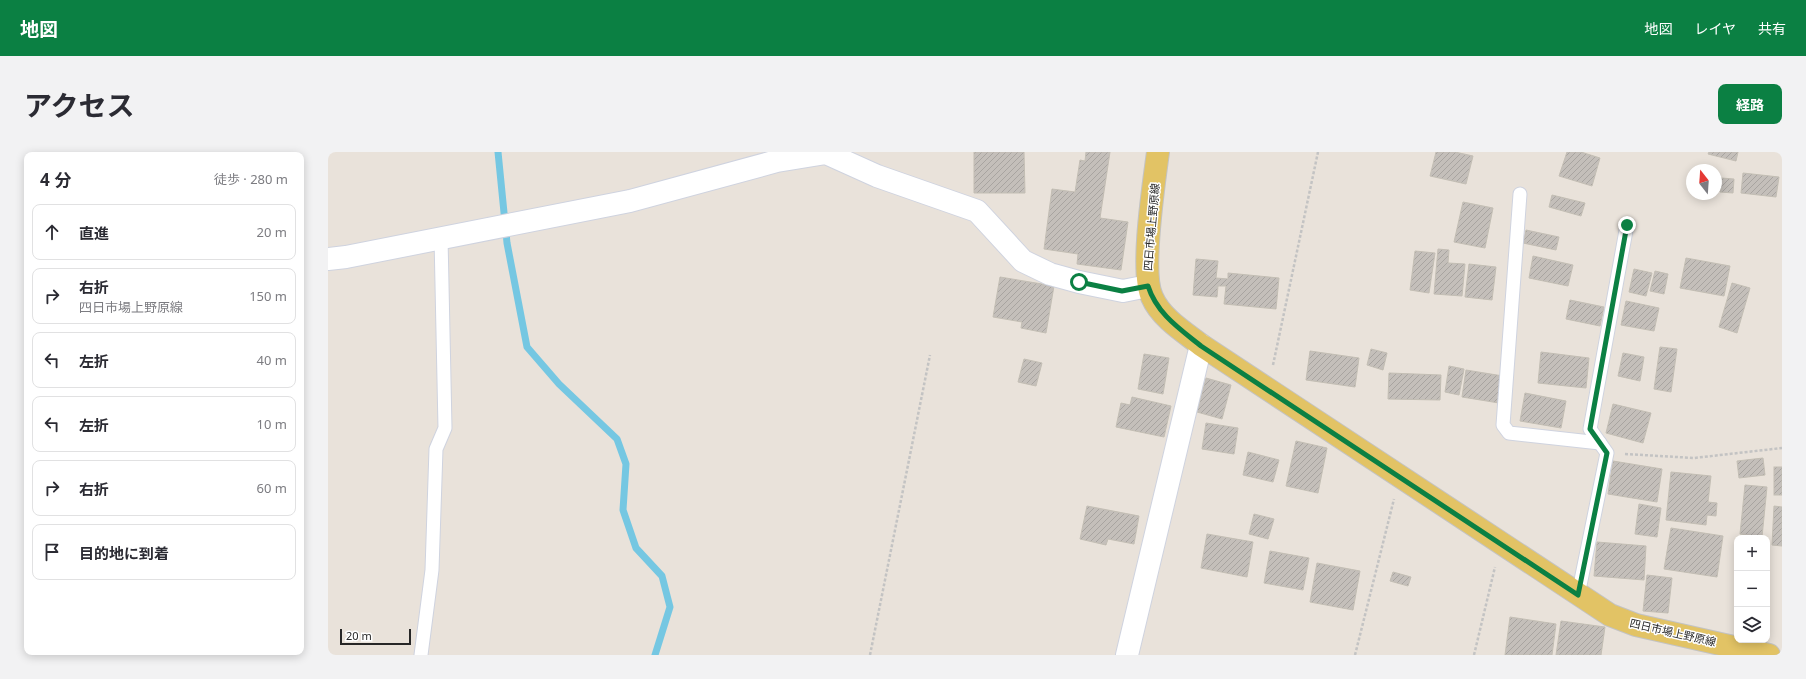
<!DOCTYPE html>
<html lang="ja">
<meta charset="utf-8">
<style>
:root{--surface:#fff;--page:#f2f2f3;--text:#2b2b33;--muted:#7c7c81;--line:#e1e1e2;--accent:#0b8043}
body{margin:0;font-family:"Noto Sans","Noto Sans JP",sans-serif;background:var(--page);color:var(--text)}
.controls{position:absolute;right:12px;bottom:12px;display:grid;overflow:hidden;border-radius:8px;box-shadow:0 2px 10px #0003}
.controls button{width:36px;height:36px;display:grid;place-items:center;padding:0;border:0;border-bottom:1px solid var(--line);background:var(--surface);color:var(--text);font:20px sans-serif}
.compass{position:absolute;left:1358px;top:12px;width:36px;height:36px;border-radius:50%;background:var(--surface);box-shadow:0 2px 10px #0003;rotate:343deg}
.scale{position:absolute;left:12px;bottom:10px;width:71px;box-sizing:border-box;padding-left:4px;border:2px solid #272727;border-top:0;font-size:11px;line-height:14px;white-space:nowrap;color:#272727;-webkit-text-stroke:3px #fff;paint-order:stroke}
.stop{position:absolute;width:12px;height:12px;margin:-9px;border:3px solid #0b8043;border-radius:50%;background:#fff}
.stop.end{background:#0b8043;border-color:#fff;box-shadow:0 1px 4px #0008}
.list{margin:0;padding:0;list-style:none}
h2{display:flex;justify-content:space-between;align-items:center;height:52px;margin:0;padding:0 16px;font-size:17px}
h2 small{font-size:13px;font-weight:400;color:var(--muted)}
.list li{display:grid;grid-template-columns:26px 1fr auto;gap:12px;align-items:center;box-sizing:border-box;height:56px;margin:0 8px 8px;padding:0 8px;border:1px solid var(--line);border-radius:8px}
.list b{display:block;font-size:15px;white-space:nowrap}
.list p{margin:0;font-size:13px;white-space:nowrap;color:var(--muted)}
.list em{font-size:13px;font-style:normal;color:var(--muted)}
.icon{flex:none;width:22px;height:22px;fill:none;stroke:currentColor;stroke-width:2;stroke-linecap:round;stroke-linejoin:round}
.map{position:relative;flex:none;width:1454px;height:503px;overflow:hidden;border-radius:8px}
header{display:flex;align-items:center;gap:24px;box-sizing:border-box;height:56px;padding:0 20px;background:var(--accent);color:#fff}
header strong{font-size:19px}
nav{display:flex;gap:22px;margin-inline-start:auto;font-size:14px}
.intro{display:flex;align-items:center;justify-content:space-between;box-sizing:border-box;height:96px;padding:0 24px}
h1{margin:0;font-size:28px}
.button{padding:10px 18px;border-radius:8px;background:var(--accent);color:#fff;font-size:14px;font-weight:700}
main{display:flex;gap:24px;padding:0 24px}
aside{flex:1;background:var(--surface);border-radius:8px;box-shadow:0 2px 10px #0003}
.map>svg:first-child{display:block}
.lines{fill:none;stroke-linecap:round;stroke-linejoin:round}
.stream{stroke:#75c7e2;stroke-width:7}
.building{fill:url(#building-hatch);stroke:#c3beb4}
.lane-casing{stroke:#cfd3df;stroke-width:15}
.street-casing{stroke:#cfd3df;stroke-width:24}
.primary-casing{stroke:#c3c3c3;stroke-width:24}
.path{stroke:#c3c3c3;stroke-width:2.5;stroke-dasharray:3 2;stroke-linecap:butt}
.lane{stroke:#fff;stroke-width:13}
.street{stroke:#fff;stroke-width:22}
.primary{stroke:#e2c365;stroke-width:22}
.route{stroke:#0b8043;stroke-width:5}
.labels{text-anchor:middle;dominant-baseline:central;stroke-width:3;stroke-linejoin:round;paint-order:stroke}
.street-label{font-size:11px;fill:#272727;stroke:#fff}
</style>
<header>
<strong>地図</strong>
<nav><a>地図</a><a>レイヤ</a><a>共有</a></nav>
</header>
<div class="intro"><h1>アクセス</h1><a class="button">経路</a></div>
<main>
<aside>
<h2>4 分<small>徒歩 · 280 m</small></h2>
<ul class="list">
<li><svg class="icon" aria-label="ahead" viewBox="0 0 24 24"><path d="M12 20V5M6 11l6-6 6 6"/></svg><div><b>直進</b></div><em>20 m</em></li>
<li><svg class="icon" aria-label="right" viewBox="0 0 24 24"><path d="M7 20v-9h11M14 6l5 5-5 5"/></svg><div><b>右折</b><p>四日市場上野原線</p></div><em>150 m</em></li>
<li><svg class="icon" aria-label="left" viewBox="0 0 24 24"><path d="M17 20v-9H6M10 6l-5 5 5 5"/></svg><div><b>左折</b></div><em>40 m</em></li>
<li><svg class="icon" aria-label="left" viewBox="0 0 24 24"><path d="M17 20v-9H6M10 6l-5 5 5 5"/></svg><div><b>左折</b></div><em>10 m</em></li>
<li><svg class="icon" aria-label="right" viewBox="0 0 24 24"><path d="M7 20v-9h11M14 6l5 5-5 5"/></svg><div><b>右折</b></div><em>60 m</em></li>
<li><svg class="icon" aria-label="arrive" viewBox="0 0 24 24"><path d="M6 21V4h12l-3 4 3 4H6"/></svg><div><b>目的地に到着</b></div></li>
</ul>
</aside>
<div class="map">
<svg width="1454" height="503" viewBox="0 0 1454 503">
<defs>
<pattern id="building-hatch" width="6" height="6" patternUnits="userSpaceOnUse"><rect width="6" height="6" fill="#c4bfba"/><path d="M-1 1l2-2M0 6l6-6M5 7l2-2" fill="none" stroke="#a8a4a0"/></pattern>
</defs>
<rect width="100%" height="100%" fill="#e9e2da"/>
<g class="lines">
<path class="stream" d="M170 0 179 91 199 195 231 232 289 287 298 312 295 358 308 396 334 424 342 455 327 503"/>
</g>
<g class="building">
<path d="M646 0H696L697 41H646Z"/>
<path d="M758 0H782L772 66 800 70 793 118 749 112 750 102 716 97 724 37 747 40 752 8 757 9Z"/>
<path d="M1108 0H1127L1145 4 1138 32 1102 24Z"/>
<path d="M1239 0H1253L1272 6 1264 34 1231 24Z"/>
<path d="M1381 0H1410L1408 9 1380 2Z"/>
<path d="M1415 21 1451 25 1448 45 1413 41Z"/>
<path d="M1393 26 1406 27 1405 41 1392 40Z"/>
<path d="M1224 43 1257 51 1253 64 1221 55Z"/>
<path d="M1135 50 1165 56 1157 96 1126 90Z"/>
<path d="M1198 78 1231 85 1228 98 1195 91Z"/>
<path d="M1110 97 1121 98 1120 111 1137 112 1134 144 1106 142Z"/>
<path d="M1087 99 1107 101 1101 141 1082 138Z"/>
<path d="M1205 104 1245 113 1240 134 1201 126Z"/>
<path d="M1358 106 1402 114 1396 144 1352 136Z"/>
<path d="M868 107 890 109 888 126 900 127V121L951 126 948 157 896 152 898 134H890L889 145 865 143Z"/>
<path d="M1141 112 1168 115 1164 148 1137 145Z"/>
<path d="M1306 117 1324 121 1318 144 1301 140Z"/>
<path d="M1327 119 1340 122 1336 142 1322 139Z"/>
<path d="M672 125 726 134 718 181 693 176 694 170 665 165Z"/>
<path d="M1404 131 1422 136 1409 181 1391 175Z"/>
<path d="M1242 148 1276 155 1272 174 1238 167Z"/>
<path d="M1298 149 1331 156 1326 179 1293 173Z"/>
<path d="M1332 195 1349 197 1343 240 1326 237Z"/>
<path d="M1043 197 1059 201 1055 218 1039 213Z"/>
<path d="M982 199 1031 206 1027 235 978 228Z"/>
<path d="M1213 200 1261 206 1258 236 1210 231Z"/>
<path d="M1295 201 1316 205 1312 229 1290 224Z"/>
<path d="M816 202 841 206 835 242 810 237Z"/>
<path d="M696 207 714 211 708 234 690 230Z"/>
<path d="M1121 214 1136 217 1131 243 1117 240Z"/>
<path d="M1138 218 1175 224 1171 251 1134 245Z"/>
<path d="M1061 221 1113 223 1112 248 1060 247Z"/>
<path d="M878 226 903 233 894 267 869 260Z"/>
<path d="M1197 241 1238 249 1233 276 1192 269Z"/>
<path d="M804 245 843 254 836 285 788 275 793 251 802 253Z"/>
<path d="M1285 252 1323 261 1315 291 1278 281Z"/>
<path d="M878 271 910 276 906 302 874 297Z"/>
<path d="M968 289 999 296 990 341 958 334Z"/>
<path d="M920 300 951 308 945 330 915 323Z"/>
<path d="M1435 306 1437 323 1411 326 1409 309Z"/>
<path d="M1285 309 1334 317 1329 350 1280 342Z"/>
<rect x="1446" y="315" width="8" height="28"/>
<path d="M1343 320 1383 324 1380 350 1389 351 1388 364 1379 363 1378 373 1338 368Z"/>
<path d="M1417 333 1439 335 1434 385 1412 382Z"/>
<path d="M1311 352 1333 356 1329 385 1307 382Z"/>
<path d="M759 354 811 364 806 392 780 387 778 393 752 387Z"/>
<path d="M1446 354 1454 355V394L1444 393Z"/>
<path d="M926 362 946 367 940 387 921 382Z"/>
<path d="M1343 376 1395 384 1389 425 1336 417Z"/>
<path d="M879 382 925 390 919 425 873 416Z"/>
<path d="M1269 390 1318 394 1316 428 1266 424Z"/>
<path d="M942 399 981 406 975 438 936 431Z"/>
<path d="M989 411 1032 419 1025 458 982 450Z"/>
<path d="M1065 420 1083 425 1080 434 1062 429Z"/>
<path d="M1319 423 1344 426 1340 461 1315 459Z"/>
<path d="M1182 465 1228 472 1224 503H1177Z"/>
<path d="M1233 469 1277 475 1273 503H1228Z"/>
</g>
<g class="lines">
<g class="lane-casing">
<g id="lane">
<path d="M1192 42 1175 273 1181 281 1272 291"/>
<path d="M1250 443 1279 301 1262 277 1299 73"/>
<path d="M93 503 104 418 108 297 117 276 113 85"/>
</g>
</g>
<g class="street-casing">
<g id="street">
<path d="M0 107 18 105 302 49 449 9 498 1 549 24 649 59 695 109 722 122 751 130 795 139 820 134"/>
<path d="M799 503 873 193"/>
</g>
</g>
<g class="primary-casing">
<path id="primary" d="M830 0C826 31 812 120 824 145 833 166 856 180 873 193L1282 463 1308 473 1441 503"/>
</g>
<g class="path">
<path d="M945 213 990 0"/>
<path d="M1297 302 1366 306 1454 296"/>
<path d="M542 503 602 203"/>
<path d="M1027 503 1066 347"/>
<path d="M1146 503 1167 415"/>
</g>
<use href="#lane" class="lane"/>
<use href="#street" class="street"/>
<use href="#primary" class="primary"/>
</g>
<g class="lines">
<path class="route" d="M751 130 794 139 820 134C829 162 852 177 873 194L1250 443 1279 301 1262 277 1299 73"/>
</g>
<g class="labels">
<g class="street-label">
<text transform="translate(823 75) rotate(-85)">四日市場上野原線</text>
<text transform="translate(1345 480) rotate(13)">四日市場上野原線</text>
</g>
</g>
</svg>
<div class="controls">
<button>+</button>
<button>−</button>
<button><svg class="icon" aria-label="layers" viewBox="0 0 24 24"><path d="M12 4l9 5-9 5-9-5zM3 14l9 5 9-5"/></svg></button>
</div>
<svg class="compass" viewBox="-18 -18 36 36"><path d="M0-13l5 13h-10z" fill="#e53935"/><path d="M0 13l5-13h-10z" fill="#7c7c81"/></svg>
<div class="scale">20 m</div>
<div class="stop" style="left:751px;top:130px"></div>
<div class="stop end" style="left:1299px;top:73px"></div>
</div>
</main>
